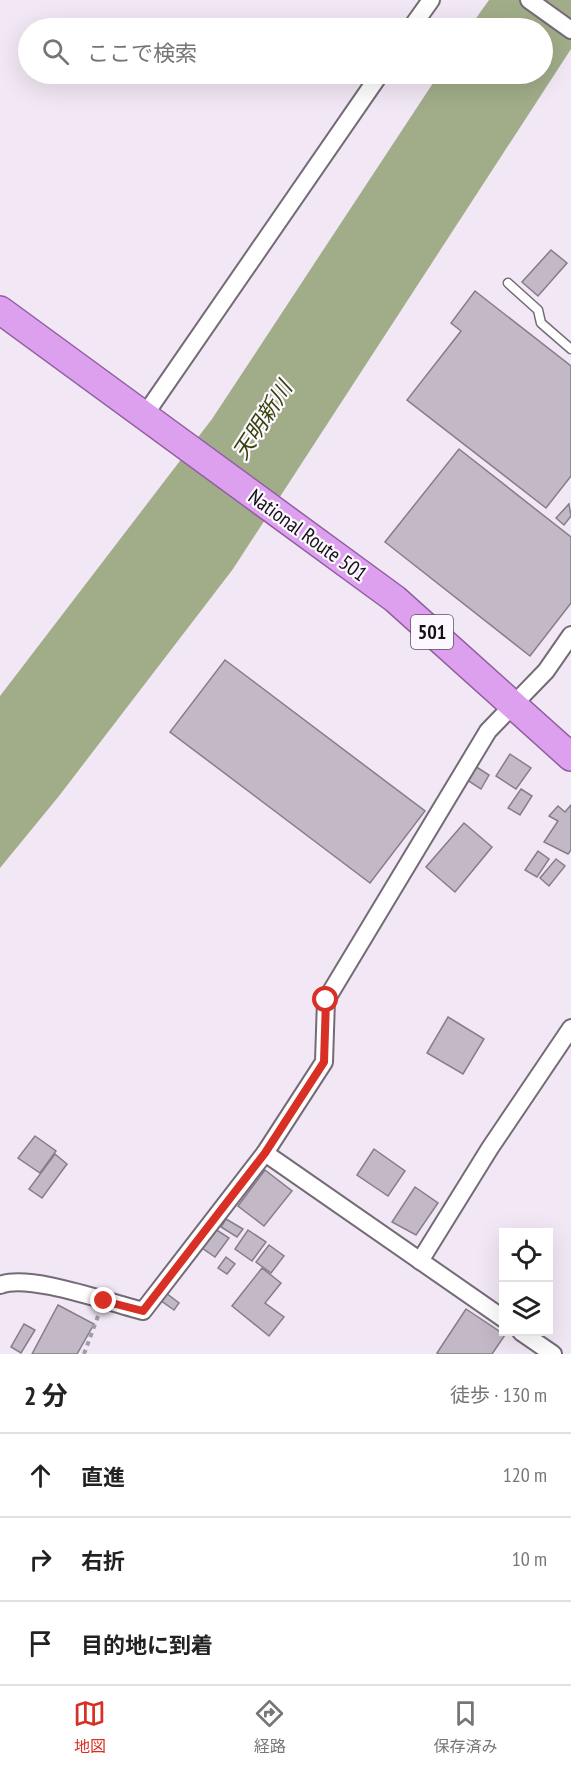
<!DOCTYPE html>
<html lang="ja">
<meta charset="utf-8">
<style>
:root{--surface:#fff;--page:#f6f6f6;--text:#222;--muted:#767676;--line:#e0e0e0;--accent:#d93025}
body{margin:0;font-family:"PT Sans Narrow","Noto Sans JP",sans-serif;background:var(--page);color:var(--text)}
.controls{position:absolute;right:18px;bottom:18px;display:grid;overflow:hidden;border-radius:0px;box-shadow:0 6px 24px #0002}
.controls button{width:54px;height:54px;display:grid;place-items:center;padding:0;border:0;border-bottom:2px solid var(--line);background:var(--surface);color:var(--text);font:30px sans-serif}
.stop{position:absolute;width:18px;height:18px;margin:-14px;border:4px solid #d93025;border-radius:50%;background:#fff}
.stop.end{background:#d93025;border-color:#fff;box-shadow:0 2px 6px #0008}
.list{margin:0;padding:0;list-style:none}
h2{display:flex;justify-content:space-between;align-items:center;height:78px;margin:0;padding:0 24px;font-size:26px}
h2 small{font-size:20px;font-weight:400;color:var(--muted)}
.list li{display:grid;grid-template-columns:39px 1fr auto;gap:18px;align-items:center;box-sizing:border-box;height:84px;padding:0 24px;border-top:2px solid var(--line)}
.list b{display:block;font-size:22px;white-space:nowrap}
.list em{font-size:20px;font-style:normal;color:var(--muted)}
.icon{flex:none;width:33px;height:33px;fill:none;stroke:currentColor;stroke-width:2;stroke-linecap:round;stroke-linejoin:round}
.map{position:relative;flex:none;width:571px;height:1354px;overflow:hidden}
.search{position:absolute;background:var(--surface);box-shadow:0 6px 24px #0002;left:18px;right:18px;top:18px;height:66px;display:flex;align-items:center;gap:15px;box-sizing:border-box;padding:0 21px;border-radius:33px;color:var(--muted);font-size:22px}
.sheet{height:330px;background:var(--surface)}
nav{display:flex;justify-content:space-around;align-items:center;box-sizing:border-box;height:84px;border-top:2px solid var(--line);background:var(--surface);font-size:16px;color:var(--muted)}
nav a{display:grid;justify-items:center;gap:3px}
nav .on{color:var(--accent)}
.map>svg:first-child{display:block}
.water{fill:#a1ad89}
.building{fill:#c3b9c6;stroke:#867d89;stroke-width:1.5}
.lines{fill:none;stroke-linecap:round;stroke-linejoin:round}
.service-casing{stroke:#746b76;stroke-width:11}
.minor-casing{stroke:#746b76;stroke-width:20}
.trunk-casing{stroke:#915ea0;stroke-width:30}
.path{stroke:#a39ba5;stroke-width:4;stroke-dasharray:4.5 4.5;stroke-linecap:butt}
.service{stroke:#fff;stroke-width:8}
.minor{stroke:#fff;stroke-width:16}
.trunk{stroke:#dca0ef;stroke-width:27}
.route{stroke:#d93025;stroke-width:8}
.labels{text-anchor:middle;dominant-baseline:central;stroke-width:4.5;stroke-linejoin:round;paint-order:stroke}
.shield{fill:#fdf7ff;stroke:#5a565b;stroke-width:1.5}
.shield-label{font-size:20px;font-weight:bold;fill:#141115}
.street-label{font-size:21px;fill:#141115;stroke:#fdf7ff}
.water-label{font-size:22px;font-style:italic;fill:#354308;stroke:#fdf7ff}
</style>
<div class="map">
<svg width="571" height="1354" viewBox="0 0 571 1354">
<rect width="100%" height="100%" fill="#f2e8f5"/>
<path class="water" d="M489 0H571V49L233 569 59 796 0 868V696L212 419 439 74H542V28H469Z"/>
<g class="building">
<path d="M551 250 567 263 538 296 522 282Z"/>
<path d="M475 291 571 366V476L546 508 407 400 461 331 451 323Z"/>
<path d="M459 449 571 537V603L530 656 385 542Z"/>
<path d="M569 504 571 516 564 525 556 518Z"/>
<path d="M225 660 425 811 370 883 170 732Z"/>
<path d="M510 754 531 768 516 789 496 776Z"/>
<path d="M475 766 489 775 481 789 467 780Z"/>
<path d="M521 789 532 796 520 815 508 808Z"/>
<path d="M571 805V850L568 854 544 842 558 821 549 816 558 806 565 812Z"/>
<path d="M464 823 492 847 455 892 426 867Z"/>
<path d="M538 851 549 859 537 877 525 870Z"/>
<path d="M556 859 565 866 549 886 540 878Z"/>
<path d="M448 1017 484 1039 463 1074 427 1053Z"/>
<path d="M35 1136 56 1151 40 1173 18 1158Z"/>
<path d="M374 1149 405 1171 388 1196 357 1175Z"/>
<path d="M55 1154 67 1164 42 1198 29 1189Z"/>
<path d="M265 1170 292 1191 264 1226 238 1206Z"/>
<path d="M415 1187 438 1203 416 1235 392 1222Z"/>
<path d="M226 1219 243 1229 237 1237 221 1227Z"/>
<path d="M212 1227 229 1238 215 1257 199 1246Z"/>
<path d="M248 1230 266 1242 252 1261 235 1249Z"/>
<path d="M269 1245 284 1256 271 1273 256 1262Z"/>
<path d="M226 1257 235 1264 227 1274 218 1268Z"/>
<path d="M262 1268 281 1283 265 1303 284 1317 269 1336 232 1306Z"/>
<path d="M166 1293 179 1303 174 1310 160 1300Z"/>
<path d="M58 1305 94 1324 77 1354H32Z"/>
<path d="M466 1309 505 1335 492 1354H439L437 1353Z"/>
<path d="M24 1324 35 1330 21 1353 11 1347Z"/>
</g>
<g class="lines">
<g class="service-casing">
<path id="service" d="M508 283 538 310 541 323 571 349"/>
</g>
<g class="minor-casing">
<g id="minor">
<path d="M529 0 571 30"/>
<path d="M411 28 431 0"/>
<path d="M144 416 380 74"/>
<path d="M265 1153 504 1319"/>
<path d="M420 1261 490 1148 571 1028"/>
<path d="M0 1285C29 1273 110 1303 143 1311L265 1153 324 1062 326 1000 488 731 546 671 571 635"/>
<path d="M521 1332 553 1354"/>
</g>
</g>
<g class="trunk-casing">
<path id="trunk" d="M0 310 395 599 571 757"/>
</g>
<path class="path" d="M84 1354 98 1316"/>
<use href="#service" class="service"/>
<use href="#minor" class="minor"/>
<use href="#trunk" class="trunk"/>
</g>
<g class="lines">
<path class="route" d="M104 1301 143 1311 265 1153 324 1062 326 1000"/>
</g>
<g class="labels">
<rect class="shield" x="411" y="615" width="42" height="34" rx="4.5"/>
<g class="shield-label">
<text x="432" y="632">501</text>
</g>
<g class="street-label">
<text transform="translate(308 535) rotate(36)">National Route 501</text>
</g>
<g class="water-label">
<text transform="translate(262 420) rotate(-57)">天明新川</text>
</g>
</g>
</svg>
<div class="controls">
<button><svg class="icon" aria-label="locate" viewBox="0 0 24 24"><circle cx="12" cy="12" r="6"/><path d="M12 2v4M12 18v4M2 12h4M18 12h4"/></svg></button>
<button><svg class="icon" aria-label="layers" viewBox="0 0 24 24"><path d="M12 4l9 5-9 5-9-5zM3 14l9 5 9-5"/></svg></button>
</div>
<div class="stop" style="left:326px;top:1000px"></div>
<div class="stop end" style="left:104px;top:1301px"></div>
<div class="search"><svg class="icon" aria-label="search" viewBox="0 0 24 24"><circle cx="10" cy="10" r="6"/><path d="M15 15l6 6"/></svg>ここで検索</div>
</div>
<section class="sheet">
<h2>2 分<small>徒歩 · 130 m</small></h2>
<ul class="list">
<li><svg class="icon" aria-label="ahead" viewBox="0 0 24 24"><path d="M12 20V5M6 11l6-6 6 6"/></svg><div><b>直進</b></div><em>120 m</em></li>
<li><svg class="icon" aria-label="right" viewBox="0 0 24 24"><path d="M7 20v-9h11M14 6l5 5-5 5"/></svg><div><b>右折</b></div><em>10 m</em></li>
<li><svg class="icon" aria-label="arrive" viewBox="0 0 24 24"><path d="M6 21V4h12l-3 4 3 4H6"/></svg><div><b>目的地に到着</b></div></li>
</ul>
</section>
<nav>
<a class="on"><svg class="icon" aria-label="map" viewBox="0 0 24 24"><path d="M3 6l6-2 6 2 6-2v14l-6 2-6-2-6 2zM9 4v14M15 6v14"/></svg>地図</a>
<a><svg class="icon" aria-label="directions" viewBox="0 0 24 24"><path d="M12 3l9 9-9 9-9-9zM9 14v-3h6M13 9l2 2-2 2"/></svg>経路</a>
<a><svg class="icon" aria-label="saved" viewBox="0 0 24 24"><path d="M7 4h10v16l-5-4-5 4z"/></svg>保存済み</a>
</nav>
